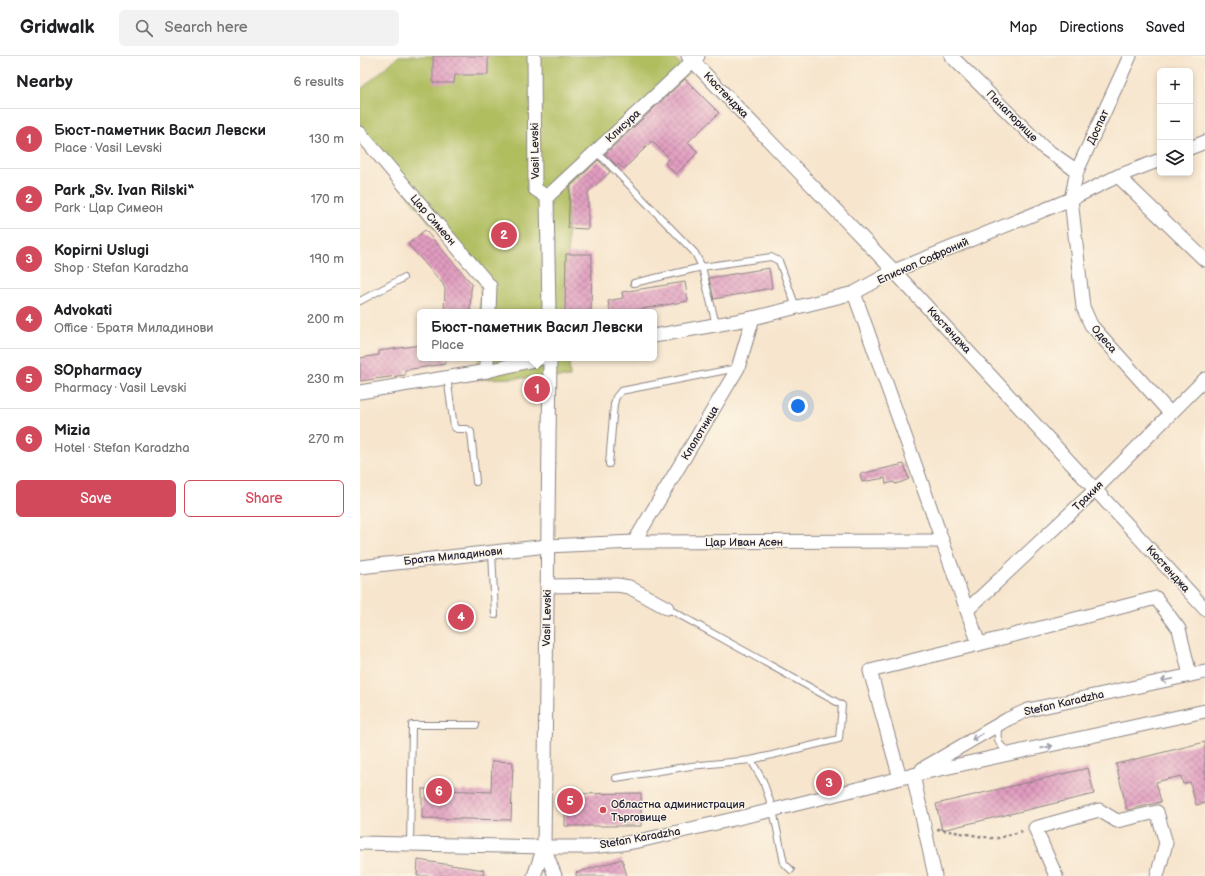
<!DOCTYPE html>
<meta charset="utf-8">
<style>
:root{--surface:#fff;--page:#f2f2f2;--text:#202124;--muted:#757577;--line:#e0e0e0;--accent:#d1495b}
body{margin:0;font-family:"Balsamiq Sans",sans-serif;background:var(--page);color:var(--text)}
.controls{position:absolute;right:12px;top:12px;display:grid;overflow:hidden;border-radius:6px;box-shadow:0 2px 6px #0003}
.controls button{width:36px;height:36px;display:grid;place-items:center;padding:0;border:0;border-bottom:1px solid var(--line);background:var(--surface);color:var(--text);font:20px sans-serif}
.you{position:absolute;left:438px;top:350px;width:14px;height:14px;margin:-10px;border:3px solid #fff;border-radius:50%;background:#1a73e8;box-shadow:0 0 0 6px #1a73e833}
.badge{display:grid;place-items:center;width:26px;height:26px;border-radius:50%;background:var(--accent);color:#fff;font-size:13px;font-weight:700}
.pin{position:absolute;translate:-50% -50%;border:2px solid #fff;box-shadow:0 1px 4px #0006}
.popup{position:absolute;left:57px;top:253px;width:240px;height:52px;box-sizing:border-box;display:grid;place-content:center;border-radius:6px;background:var(--surface);filter:drop-shadow(0 1px 3px #0005);font-size:13px;white-space:nowrap;color:var(--muted)}
.popup b{font-size:15px;color:var(--text)}
.popup::after{content:'';position:absolute;left:50%;top:100%;margin-left:-8px;border:8px solid transparent;border-top-color:var(--surface)}
.list{margin:0;padding:0;list-style:none}
h2{display:flex;justify-content:space-between;align-items:center;height:52px;margin:0;padding:0 16px;font-size:17px}
h2 small{font-size:13px;font-weight:400;color:var(--muted)}
.list li{display:grid;grid-template-columns:26px 1fr auto;gap:12px;align-items:center;box-sizing:border-box;height:60px;padding:0 16px;border-top:1px solid var(--line)}
.list b{display:block;font-size:15px;white-space:nowrap}
.list p{margin:0;font-size:13px;white-space:nowrap;color:var(--muted)}
.list em{font-size:13px;font-style:normal;color:var(--muted)}
.actions{display:flex;gap:8px;padding:12px 16px}
.actions a{flex:1;padding:9px 0;border:1px solid var(--accent);border-radius:6px;text-align:center;font-size:14px;color:var(--accent)}
.actions .main{background:var(--accent);color:#fff}
.icon{flex:none;width:22px;height:22px;fill:none;stroke:currentColor;stroke-width:2;stroke-linecap:round;stroke-linejoin:round}
.map{position:relative;flex:none;width:845px;height:820px;overflow:hidden}
header{display:flex;align-items:center;gap:24px;box-sizing:border-box;height:56px;padding:0 20px;background:var(--surface);border-bottom:1px solid var(--line)}
header strong{font-size:19px}
nav{display:flex;gap:22px;margin-inline-start:auto;font-size:14px}
.search{width:280px;height:36px;background:var(--page);display:flex;align-items:center;gap:10px;box-sizing:border-box;padding:0 14px;border-radius:6px;color:var(--muted);font-size:15px}
main{display:flex}
aside{flex:1;background:var(--surface)}
.map>svg:first-child{display:block}
.green{fill:#b0be60;stroke:#69704e}
.building{fill:url(#building-cross-hatch)}
.lines{fill:none;stroke-linecap:round;stroke-linejoin:round}
.lane-casing{stroke:#8c8484;stroke-width:8}
.street-casing{stroke:#8c8484;stroke-width:15}
.path{stroke:#8c8484;stroke-width:2.5;stroke-dasharray:3 3;stroke-linecap:butt}
.lane{stroke:#fff;stroke-width:6}
.street{stroke:#fff;stroke-width:13}
.oneway{stroke:#9c9ca7}
.poi-dot{fill:#d1495b;stroke:#fcf5e5;stroke-width:1.5}
.labels{text-anchor:middle;dominant-baseline:central;stroke-width:3;stroke-linejoin:round;paint-order:stroke}
.street-label{font-size:11px;fill:#22223b;stroke:#fcf5e5}
.poi-label{font-size:11px;fill:#22223b;stroke:#fcf5e5;text-anchor:start}
</style>
<header>
<strong>Gridwalk</strong>
<div class="search"><svg class="icon" aria-label="search" viewBox="0 0 24 24"><circle cx="10" cy="10" r="6"/><path d="M15 15l6 6"/></svg>Search here</div>
<nav><a>Map</a><a>Directions</a><a>Saved</a></nav>
</header>
<main>
<aside>
<h2>Nearby<small>6 results</small></h2>
<ul class="list">
<li><span class="badge">1</span><div><b>Бюст-паметник Васил Левски</b><p>Place · Vasil Levski</p></div><em>130 m</em></li>
<li><span class="badge">2</span><div><b>Park „Sv. Ivan Rilski“</b><p>Park · Цар Симеон</p></div><em>170 m</em></li>
<li><span class="badge">3</span><div><b>Kopirni Uslugi</b><p>Shop · Stefan Karadzha</p></div><em>190 m</em></li>
<li><span class="badge">4</span><div><b>Advokati</b><p>Office · Братя Миладинови</p></div><em>200 m</em></li>
<li><span class="badge">5</span><div><b>SOpharmacy</b><p>Pharmacy · Vasil Levski</p></div><em>230 m</em></li>
<li><span class="badge">6</span><div><b>Mizia</b><p>Hotel · Stefan Karadzha</p></div><em>270 m</em></li>
</ul>
<div class="actions"><a class="main">Save</a><a>Share</a></div>
</aside>
<div class="map">
<svg width="845" height="820" viewBox="0 0 845 820">
<defs>
<pattern id="building-cross-hatch" width="8" height="8" patternUnits="userSpaceOnUse"><rect width="8" height="8" fill="#e19cbf"/><path d="M0 0l8 8M0 8l8-8" fill="none" stroke="#b67f9c"/></pattern>
</defs>
<rect width="100%" height="100%" fill="#fcf5e5"/>
<filter id="ink" filterUnits="userSpaceOnUse"><feTurbulence type="fractalNoise" baseFrequency=".025" numOctaves="2"/><feDisplacementMap in="SourceGraphic" scale="8" xChannelSelector="R" yChannelSelector="G"/><feConvolveMatrix kernelMatrix="1 2 1 2 8 2 1 2 1" color-interpolation-filters="sRGB"/></filter>
<filter id="wash" filterUnits="userSpaceOnUse"><feTurbulence type="fractalNoise" baseFrequency=".012" numOctaves="4" result="noise"/><feDisplacementMap in="SourceGraphic" scale="16" xChannelSelector="R" yChannelSelector="G"/><feGaussianBlur stdDeviation="0.9" result="paint"/><feColorMatrix in="noise" values="0 0 0 0 0 0 0 0 0 0 0 0 0 0 0 0 0 1.4 0 .05"/><feComposite in="paint" operator="in"/></filter>
<g filter="url(#wash)">
<rect width="100%" height="100%" fill="#f7e5cd"/>
<g class="green">
<path d="M39 0H312L329 16 207 129 209 256H120L121 228 0 82V34Z"/>
<path d="M118 302H209L210 321 117 323Z"/>
</g>
<g id="blocks">
<g class="building">
<path d="M73 0H128V19H95L94 27H73Z"/>
<path d="M325 23 359 57 328 86 338 96 316 118 305 107 309 102 292 85 264 113 258 108 257 110 245 98Z"/>
<path d="M238 104 250 116 228 136V173L208 172 210 130Z"/>
<path d="M65 174 112 228 111 234 110 256H84L85 233 83 228 48 188Z"/>
<path d="M206 198H232L231 256H205Z"/>
<path d="M409 212 412 232 354 243 349 222Z"/>
<path d="M325 226 328 245 265 256H250L248 245 263 242 262 236Z"/>
<path d="M60 289V302H85V308L45 314V319L0 325V302L19 299V295Z"/>
<path d="M544 408 549 423 542 426 535 428 534 426 526 428 525 422 502 426 500 418Z"/>
<path d="M845 686V747L836 749 830 726 823 728 821 720 796 726 801 746 767 754 756 708Z"/>
<path d="M132 705 153 706 151 764 62 762V733L131 736Z"/>
<path d="M728 712 734 738 582 774 576 748Z"/>
<path d="M281 737V770H205V738Z"/>
<path d="M262 803 267 820H216V817Z"/>
<path d="M58 804 124 814 123 820H57Z"/>
</g>
</g>
</g>
<g filter="url(#ink)">
<use href="#blocks" fill-opacity="0" stroke="#8c8484" stroke-width="1"/>
<g class="lines">
<g class="lane-casing">
<g id="lane">
<path d="M235 96 244 103 335 197 342 211 356 269"/>
<path d="M274 227 342 211 411 201 419 205 436 251"/>
<path d="M0 245 43 222"/>
<path d="M87 321 94 371 97 373H107L111 376 116 426"/>
<path d="M249 408 254 348 256 341 261 335 377 312"/>
<path d="M132 496 135 559"/>
<path d="M639 669C636 681 637 691 650 695"/>
<path d="M391 704 403 725 413 754 424 807 431 814"/>
<path d="M256 722 331 710 391 704 479 683 482 649 307 552"/>
<path d="M50 789 52 669H116"/>
</g>
</g>
<g class="street-casing">
<g id="street">
<path d="M174 0 175 133 187 141 189 256"/>
<path d="M328 0 534 215 845 553"/>
<path d="M591 0 684 92 717 115"/>
<path d="M770 0 717 115 711 143 723 251 731 269 810 357"/>
<path d="M0 77 130 230 129 256"/>
<path d="M830 92 845 86"/>
<path d="M758 120 845 204"/>
<path d="M187 141 338 0"/>
<path d="M494 237 619 588"/>
<path d="M294 280 393 262 494 237 534 215 711 143 758 120 800 104"/>
<path d="M127 315V302"/>
<path d="M0 336 127 315 182 302"/>
<path d="M274 486 378 312 393 262"/>
<path d="M0 511 187 490 274 486 581 485"/>
<path d="M187 530 257 529 269 531 307 552"/>
<path d="M607 554 736 433 845 323"/>
<path d="M562 713 648 663 668 654 845 616"/>
<path d="M553 719 575 820"/>
<path d="M540 722 510 615 619 588 796 542 819 573 830 619"/>
<path d="M0 787 184 791H229L261 788 283 784 413 754 553 719 845 655"/>
<path d="M184 791 195 820"/>
<path d="M174 820 184 791 190 302"/>
<path d="M696 820 675 772 739 754 757 765 797 756 806 787 797 820"/>
</g>
</g>
<path class="path" d="M577 773 631 782H639L663 775"/>
<use href="#lane" class="lane"/>
<use href="#street" class="street"/>
</g>
<defs><path id="oneway-shaft" d="M-6 0H5M1.5-3L5.5 0L1.5 3" fill="none" stroke-width="1.6" stroke-linecap="round" stroke-linejoin="round"/></defs>
<g class="oneway">
<use href="#oneway-shaft" transform="translate(807 624) rotate(168)"/>
<use href="#oneway-shaft" transform="translate(617 681) rotate(149)"/>
<use href="#oneway-shaft" transform="translate(687 691) rotate(-13)"/>
</g>
</g>
<circle class="poi-dot" cx="243" cy="754" r="4"/>
<g class="labels">
<g class="street-label">
<text transform="translate(366 39) rotate(46)">Кюстенджа</text>
<text transform="translate(652 60) rotate(45)">Панагюрище</text>
<text transform="translate(263 70) rotate(-43)">Клисура</text>
<text transform="translate(738 71) rotate(-65)">Доспат</text>
<text transform="translate(175 95) rotate(-91)">Vasil Levski</text>
<text transform="translate(73 164) rotate(49)">Цар Симеон</text>
<text transform="translate(563 205) rotate(-24)">Епископ Софроний</text>
<text transform="translate(589 274) rotate(47)">Кюстенджа</text>
<text transform="translate(744 283) rotate(49)">Одеса</text>
<text transform="translate(340 377) rotate(-59)">Клолотница</text>
<text transform="translate(728 440) rotate(-44)">Тракия</text>
<text x="384" y="486">Цар Иван Асен</text>
<text transform="translate(93 500) rotate(-6)">Братя Миладинови</text>
<text transform="translate(808 513) rotate(48)">Кюстенджа</text>
<text transform="translate(187 562) rotate(-89)">Vasil Levski</text>
<text transform="translate(704 647) rotate(-13)">Stefan Karadzha</text>
<text transform="translate(280 782) rotate(-10)">Stefan Karadzha</text>
</g>
<g class="poi-label">
<text x="251" y="748">Областна администрация<tspan x="251" dy="13">Търговище</tspan></text>
</g>
</g>
</svg>
<div class="controls">
<button>+</button>
<button>−</button>
<button><svg class="icon" aria-label="layers" viewBox="0 0 24 24"><path d="M12 4l9 5-9 5-9-5zM3 14l9 5 9-5"/></svg></button>
</div>
<div class="you"></div>
<div class="pin badge" style="left:177px;top:333px">1</div>
<div class="popup"><b>Бюст-паметник Васил Левски</b>Place</div>
<div class="pin badge" style="left:144px;top:179px">2</div>
<div class="pin badge" style="left:469px;top:727px">3</div>
<div class="pin badge" style="left:101px;top:561px">4</div>
<div class="pin badge" style="left:210px;top:745px">5</div>
<div class="pin badge" style="left:79px;top:735px">6</div>
</div>
</main>
